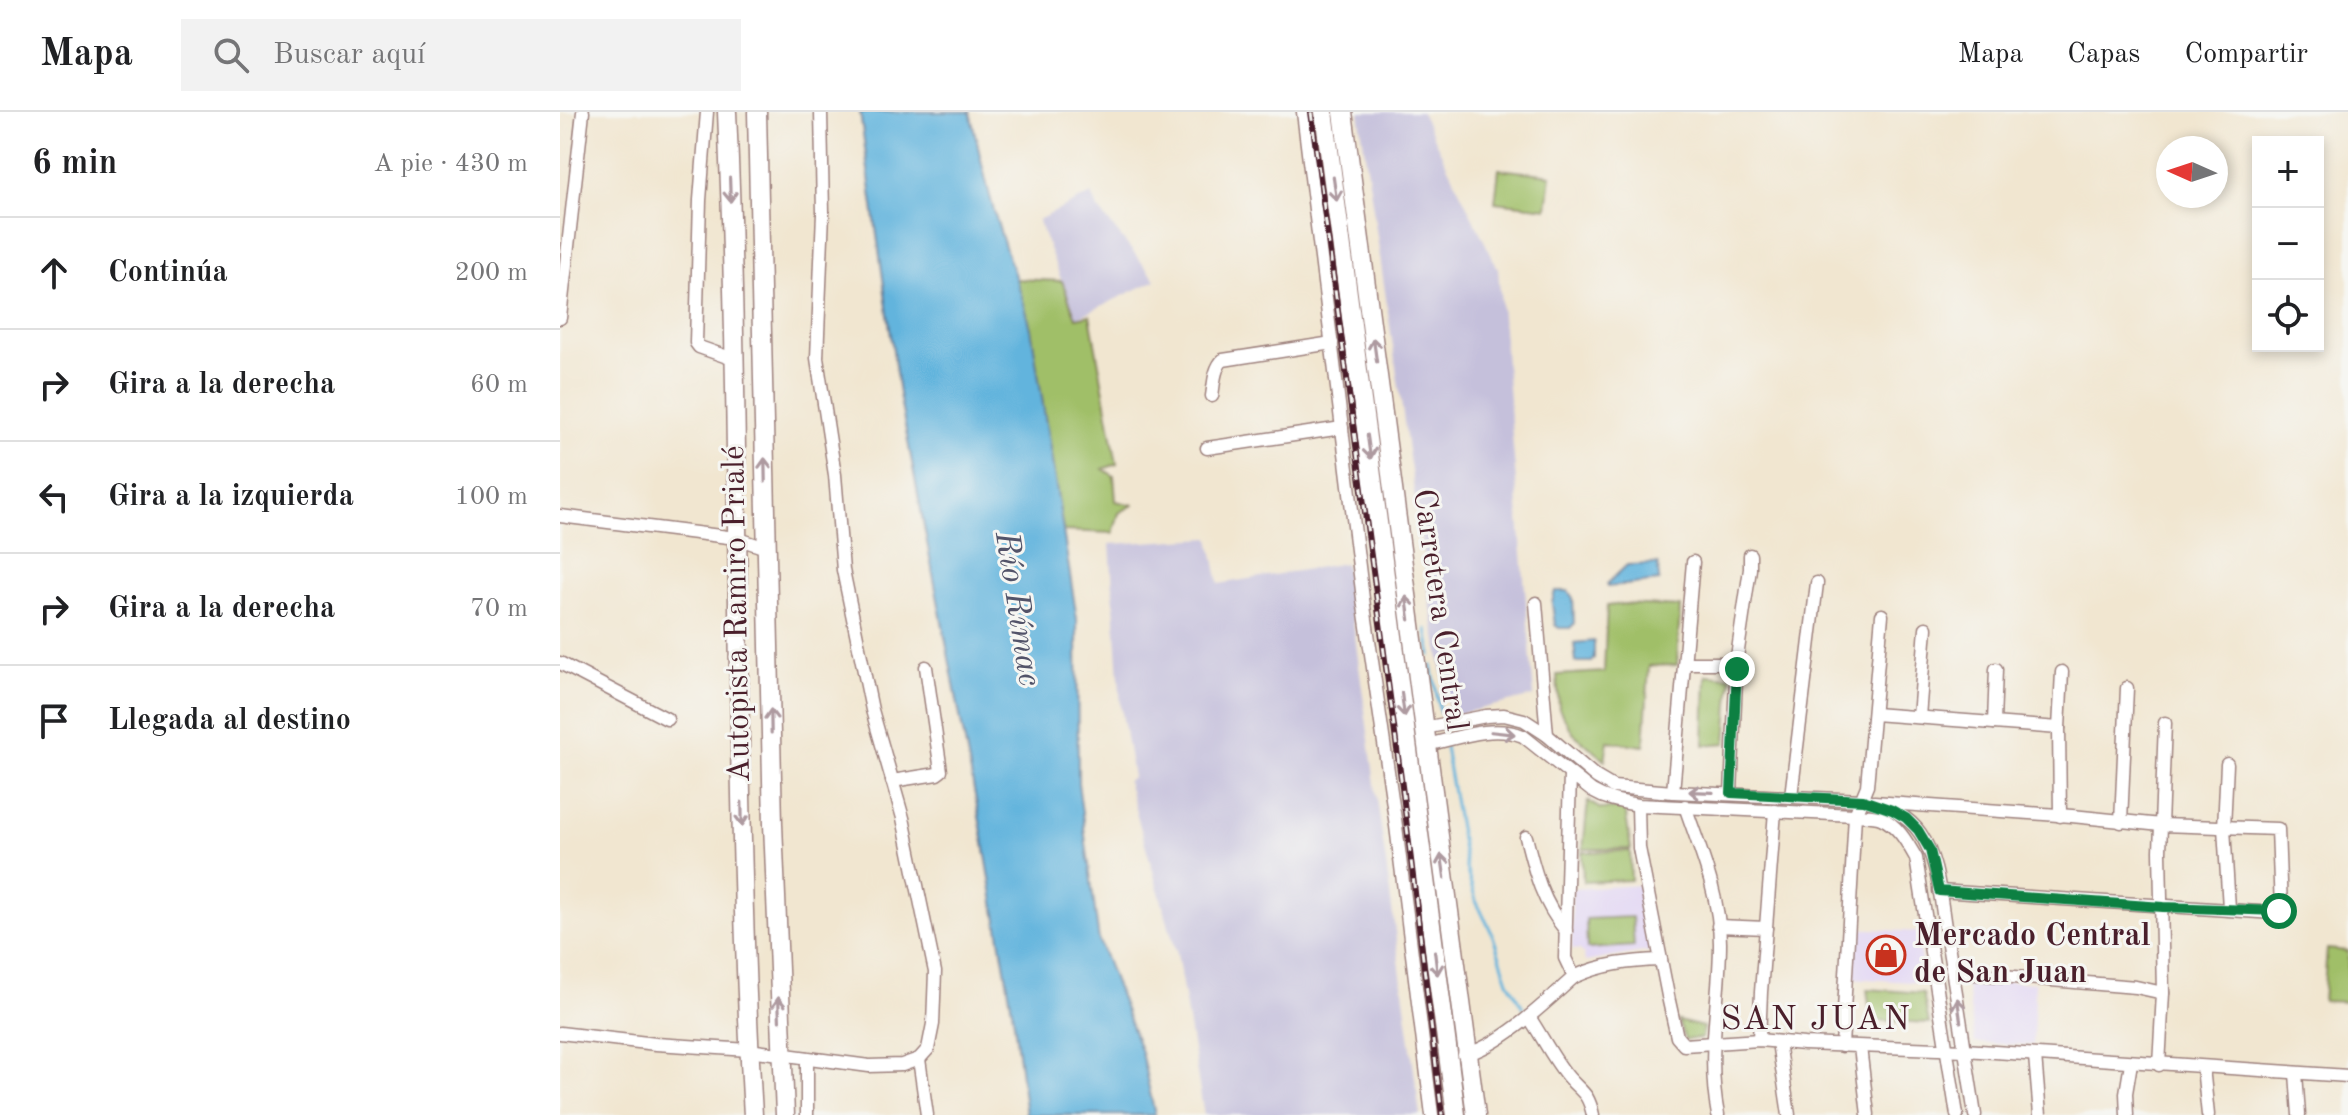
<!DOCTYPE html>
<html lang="es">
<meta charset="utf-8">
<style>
:root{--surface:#fff;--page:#f2f2f2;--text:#202124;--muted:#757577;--line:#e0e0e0}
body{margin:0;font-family:"Old Standard TT",serif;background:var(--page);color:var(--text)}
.controls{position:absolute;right:24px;top:24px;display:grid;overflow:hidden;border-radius:0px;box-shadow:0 4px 12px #0003}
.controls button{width:72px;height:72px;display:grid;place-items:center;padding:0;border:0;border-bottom:2px solid var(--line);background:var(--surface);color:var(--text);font:40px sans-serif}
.compass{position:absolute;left:1596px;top:24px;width:72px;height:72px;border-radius:50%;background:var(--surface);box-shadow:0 4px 12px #0003;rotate:273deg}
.stop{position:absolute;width:24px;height:24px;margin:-18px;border:6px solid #0b8043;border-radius:50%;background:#fff}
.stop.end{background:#0b8043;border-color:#fff;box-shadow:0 2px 8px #0008}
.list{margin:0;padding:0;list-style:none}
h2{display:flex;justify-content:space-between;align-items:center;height:104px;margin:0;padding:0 32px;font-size:34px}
h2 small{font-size:26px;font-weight:400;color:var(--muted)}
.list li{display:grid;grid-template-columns:52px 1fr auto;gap:24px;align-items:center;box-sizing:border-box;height:112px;padding:0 32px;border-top:2px solid var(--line)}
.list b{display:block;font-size:30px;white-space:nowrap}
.list em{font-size:26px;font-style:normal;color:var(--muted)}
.icon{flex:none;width:44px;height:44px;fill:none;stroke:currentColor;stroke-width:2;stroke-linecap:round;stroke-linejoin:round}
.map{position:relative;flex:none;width:1788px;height:1003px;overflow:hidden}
header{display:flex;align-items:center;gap:48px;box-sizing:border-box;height:112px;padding:0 40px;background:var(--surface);border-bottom:2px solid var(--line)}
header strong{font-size:38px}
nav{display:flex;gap:44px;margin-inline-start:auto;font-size:28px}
.search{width:560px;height:72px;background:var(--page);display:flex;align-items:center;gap:20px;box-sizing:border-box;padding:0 28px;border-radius:0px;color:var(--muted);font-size:30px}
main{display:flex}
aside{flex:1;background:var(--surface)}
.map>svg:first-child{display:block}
.built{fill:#e1d4f4}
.industrial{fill:#c5c0db}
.green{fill:#a0bf67;stroke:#756f49;stroke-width:2}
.water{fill:#62b4dd;stroke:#566a84;stroke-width:2}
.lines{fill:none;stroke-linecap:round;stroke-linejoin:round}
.stream{stroke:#62b4dd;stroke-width:3}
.minor-casing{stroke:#9e827e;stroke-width:15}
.highway-casing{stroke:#9e827e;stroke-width:21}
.minor{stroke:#fff;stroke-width:12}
.highway{stroke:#fff;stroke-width:18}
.rail-casing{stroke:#4a1f2b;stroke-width:6}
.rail{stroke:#f6f6f2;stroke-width:3;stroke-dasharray:9;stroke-linecap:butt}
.oneway{stroke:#ae9aa0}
.route{stroke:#0b8043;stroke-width:10}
.labels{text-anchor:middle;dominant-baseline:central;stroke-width:6;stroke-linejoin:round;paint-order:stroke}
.street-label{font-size:32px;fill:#4a1f2b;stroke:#f6f6f2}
.poi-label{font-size:32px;font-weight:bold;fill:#4a1f2b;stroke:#f6f6f2;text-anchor:start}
.water-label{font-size:34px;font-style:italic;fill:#525369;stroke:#f6f6f2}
.neighbourhood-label{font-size:34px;letter-spacing:2px;fill:#4a1f2b;stroke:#f6f6f2}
</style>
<header>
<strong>Mapa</strong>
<div class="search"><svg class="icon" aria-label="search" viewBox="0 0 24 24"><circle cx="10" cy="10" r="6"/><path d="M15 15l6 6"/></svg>Buscar aquí</div>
<nav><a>Mapa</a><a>Capas</a><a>Compartir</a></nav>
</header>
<main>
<aside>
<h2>6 min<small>A pie · 430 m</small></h2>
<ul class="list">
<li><svg class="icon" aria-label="ahead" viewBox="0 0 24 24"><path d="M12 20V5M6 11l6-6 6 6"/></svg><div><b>Continúa</b></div><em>200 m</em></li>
<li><svg class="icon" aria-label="right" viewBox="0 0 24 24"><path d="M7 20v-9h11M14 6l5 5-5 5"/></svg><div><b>Gira a la derecha</b></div><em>60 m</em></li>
<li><svg class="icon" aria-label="left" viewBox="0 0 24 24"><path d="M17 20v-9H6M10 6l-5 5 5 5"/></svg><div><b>Gira a la izquierda</b></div><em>100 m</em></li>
<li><svg class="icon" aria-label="right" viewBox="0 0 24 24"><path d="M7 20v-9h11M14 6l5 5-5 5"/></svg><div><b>Gira a la derecha</b></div><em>70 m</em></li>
<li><svg class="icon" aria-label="arrive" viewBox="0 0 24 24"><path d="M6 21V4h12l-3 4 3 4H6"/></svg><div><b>Llegada al destino</b></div></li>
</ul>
</aside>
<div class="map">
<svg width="1788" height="1003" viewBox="0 0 1788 1003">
<rect width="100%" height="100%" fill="#f6f6f2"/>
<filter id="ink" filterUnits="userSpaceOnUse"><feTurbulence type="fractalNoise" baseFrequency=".0125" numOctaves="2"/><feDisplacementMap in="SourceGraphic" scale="16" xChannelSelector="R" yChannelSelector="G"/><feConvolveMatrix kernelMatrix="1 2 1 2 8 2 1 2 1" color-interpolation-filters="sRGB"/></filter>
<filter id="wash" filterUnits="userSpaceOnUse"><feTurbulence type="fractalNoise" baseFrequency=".006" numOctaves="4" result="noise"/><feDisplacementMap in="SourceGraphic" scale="32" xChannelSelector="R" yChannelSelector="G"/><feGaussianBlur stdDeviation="1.8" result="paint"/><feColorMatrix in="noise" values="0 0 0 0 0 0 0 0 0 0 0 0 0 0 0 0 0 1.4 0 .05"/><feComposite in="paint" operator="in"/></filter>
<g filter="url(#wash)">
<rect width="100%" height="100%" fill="#f1e6d0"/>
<g class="built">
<path d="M1082 773 1094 838 1025 850 1024 842 1020 838 1012 837V777Z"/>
<path d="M1294 816 1357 820 1364 871 1291 866Z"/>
<path d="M1406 868 1475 871 1473 933 1415 931Z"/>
</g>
<g class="industrial">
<path d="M799 0H861L938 157 974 584 890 604 871 496Z"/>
<path d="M532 82 538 97 596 168 516 206 478 108Z"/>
<path d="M650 426 659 472 785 451 860 1003H644L617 842 567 669 573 665 561 595 550 432Z"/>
</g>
<g class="green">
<path d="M939 57 991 63 987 96 935 90Z"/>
<path d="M455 167 502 169 516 206 530 203 557 352 543 357 554 364 556 389 573 393 559 401 553 421 503 419 471 217Z"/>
<path d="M1064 492 1120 495 1117 553 1089 554 1084 634 1048 629 1045 648 1013 621 999 597 997 563 1044 560 1047 494Z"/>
<path d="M1146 563 1171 565 1166 631 1144 633Z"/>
<path d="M1028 689 1041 697 1065 696 1071 737H1023Z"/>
<path d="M1070 739 1071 768 1023 770 1022 740Z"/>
<path d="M1072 805 1074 834 1027 837 1026 807Z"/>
<path d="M1767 837 1788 839V890L1763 889Z"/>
<path d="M1307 877 1363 881 1369 911 1311 908Z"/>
<path d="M1118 909 1143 915 1142 926 1125 928Z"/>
</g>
<g class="water">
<path d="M300 0H410C419 38 427 78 439 116 449 150 463 182 471 217L517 507 518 671 539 829 581 940 595 1003H466L454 910 424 731 339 282Z"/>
<path d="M1098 452 1099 469 1048 475 1047 472 1067 453Z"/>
<path d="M995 479H1008L1013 486 1014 512 1010 516H999L995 513 992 491Z"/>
<path d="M1034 529V546L1031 550H1016L1014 531Z"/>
</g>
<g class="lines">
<g class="stream">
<path d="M867 517 871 543"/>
<path d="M872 554 880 601"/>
<path d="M885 635 906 756 916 789 932 821 948 869 963 895"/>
</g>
</g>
</g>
<g filter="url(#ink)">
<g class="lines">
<g class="minor-casing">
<g id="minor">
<path d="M147 0 140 88 136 231 139 235 176 248"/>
<path d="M743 0 803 487 836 714 872 1003"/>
<path d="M0 206 23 0"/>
<path d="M652 284C654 272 654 256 663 248L772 231"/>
<path d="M647 336 782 316"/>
<path d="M0 404 176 426 206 436"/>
<path d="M976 491 987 623"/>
<path d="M0 551 107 607"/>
<path d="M1126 551H1177"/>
<path d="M1314 602 1499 616"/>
<path d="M1359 605 1366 516"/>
<path d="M1434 611 1436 557"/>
<path d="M864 616 926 604 944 603 964 608 987 623 1036 665 1053 675 1113 680 1303 688C1324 693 1347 702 1360 721 1378 747 1380 784 1385 815 1396 877 1405 940 1415 1003"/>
<path d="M867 633C898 626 932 612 963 624L1032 679C1047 688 1061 690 1078 693L1295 703C1303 704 1314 703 1321 706 1338 713 1348 732 1356 746L1397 1003"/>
<path d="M1667 652 1664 716 1669 796"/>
<path d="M332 669 377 662 381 659 366 555"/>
<path d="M1113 680 1133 450"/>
<path d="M1171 681 1177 545 1190 457V443"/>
<path d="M1231 684 1257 471"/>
<path d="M1314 690 1512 704 1601 713 1718 717 1721 797 1714 801 1379 779"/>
<path d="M1078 693 1079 736 1109 889 1117 925 1124 933 1199 928 1244 932 1405 938 1788 964"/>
<path d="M1125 694C1140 738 1160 784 1160 831 1160 891 1146 942 1158 1003"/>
<path d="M1500 704 1499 616 1502 560"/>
<path d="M1561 710 1567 576"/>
<path d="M966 725C975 761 982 790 1006 819"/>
<path d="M1158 814 1206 816"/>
<path d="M1393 860 1576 875 1603 881"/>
<path d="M1014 865C1042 852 1070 849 1101 848"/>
<path d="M969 905C982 924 994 949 1009 966 1022 981 1028 980 1033 1003"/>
<path d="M0 921 96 932 189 938 309 954 342 953 359 947 368 937 373 912 375 860 343 706 312 598 283 458 275 363 257 246 263 101 261 0"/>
<path d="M1199 928 1201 880 1215 699"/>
<path d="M1218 930 1229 1003"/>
<path d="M1282 934 1295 703 1307 674 1322 503"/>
<path d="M1300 935 1308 1003"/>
<path d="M904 943C942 933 985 891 1014 865L1005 846 1010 662"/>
<path d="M1475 944 1480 1003"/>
<path d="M359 947 367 1003"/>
<path d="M1599 953 1603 881 1600 739 1605 611"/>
<path d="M1643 955 1648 1003"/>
<path d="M1736 961 1739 1003"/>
<path d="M247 1003V946"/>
<path d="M1567 1003 1566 981 1571 951"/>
</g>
</g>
<g class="highway-casing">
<g id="highway">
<path d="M167 0C182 334 173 669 193 1003"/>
<path d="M197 0 213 712 225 1003"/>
<path d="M764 0 896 1003"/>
<path d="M783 0 916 1003"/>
</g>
</g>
<use href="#minor" class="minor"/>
<use href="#highway" class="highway"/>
<g class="rail-casing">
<path id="rail" d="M751 0 842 674 882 1003"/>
</g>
<use href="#rail" class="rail"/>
</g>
<defs><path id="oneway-shaft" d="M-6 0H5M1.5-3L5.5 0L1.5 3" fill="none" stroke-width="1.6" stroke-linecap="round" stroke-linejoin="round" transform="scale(2)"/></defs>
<g class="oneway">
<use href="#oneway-shaft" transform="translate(775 77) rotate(82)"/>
<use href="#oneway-shaft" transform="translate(170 78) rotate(88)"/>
<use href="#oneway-shaft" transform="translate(815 238) rotate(-98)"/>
<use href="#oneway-shaft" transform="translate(809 335) rotate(82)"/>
<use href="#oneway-shaft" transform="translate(205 358) rotate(-91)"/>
<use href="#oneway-shaft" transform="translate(848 496) rotate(-98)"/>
<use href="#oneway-shaft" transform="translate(843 593) rotate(83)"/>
<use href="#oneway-shaft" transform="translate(211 609) rotate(-91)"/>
<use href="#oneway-shaft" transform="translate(943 621) rotate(6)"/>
<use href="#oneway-shaft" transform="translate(1141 680) rotate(-178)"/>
<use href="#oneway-shaft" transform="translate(182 702) rotate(89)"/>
<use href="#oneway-shaft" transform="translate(883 754) rotate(-98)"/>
<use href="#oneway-shaft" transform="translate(876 851) rotate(83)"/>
<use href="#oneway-shaft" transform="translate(219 897) rotate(-92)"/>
<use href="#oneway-shaft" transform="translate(1399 898) rotate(-98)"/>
</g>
</g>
<g class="lines" filter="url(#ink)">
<path class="route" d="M1177 557 1171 681 1303 688 1332 698 1346 706 1358 718 1370 738 1379 779 1603 795 1719 799"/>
</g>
<defs>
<g id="shop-ring" transform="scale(2)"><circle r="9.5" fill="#f6f6f2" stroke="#c8321e" stroke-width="1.5"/><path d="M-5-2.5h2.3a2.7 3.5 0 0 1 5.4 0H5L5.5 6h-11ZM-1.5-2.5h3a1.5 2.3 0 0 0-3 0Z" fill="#c8321e"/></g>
</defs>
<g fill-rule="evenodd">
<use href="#shop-ring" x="1326" y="843"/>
</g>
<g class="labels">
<g class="street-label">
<text transform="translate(879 498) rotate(82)">Carretera Central</text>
<text transform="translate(178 502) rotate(-91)">Autopista Ramiro Prialé</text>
</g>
<g class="poi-label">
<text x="1354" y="825">Mercado Central<tspan x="1354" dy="37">de San Juan</tspan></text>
</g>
<g class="water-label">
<text transform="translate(457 497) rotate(81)">Río Rímac</text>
</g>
<g class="neighbourhood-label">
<text x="1256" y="908">SAN JUAN</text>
</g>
</g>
</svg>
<div class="controls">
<button>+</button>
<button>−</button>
<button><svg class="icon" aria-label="locate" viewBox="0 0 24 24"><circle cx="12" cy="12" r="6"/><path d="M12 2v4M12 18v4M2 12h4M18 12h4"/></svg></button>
</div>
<svg class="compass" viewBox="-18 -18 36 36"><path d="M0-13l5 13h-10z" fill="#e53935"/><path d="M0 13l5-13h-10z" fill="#757577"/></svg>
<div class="stop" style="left:1719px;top:799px"></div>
<div class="stop end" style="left:1177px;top:557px"></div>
</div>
</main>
